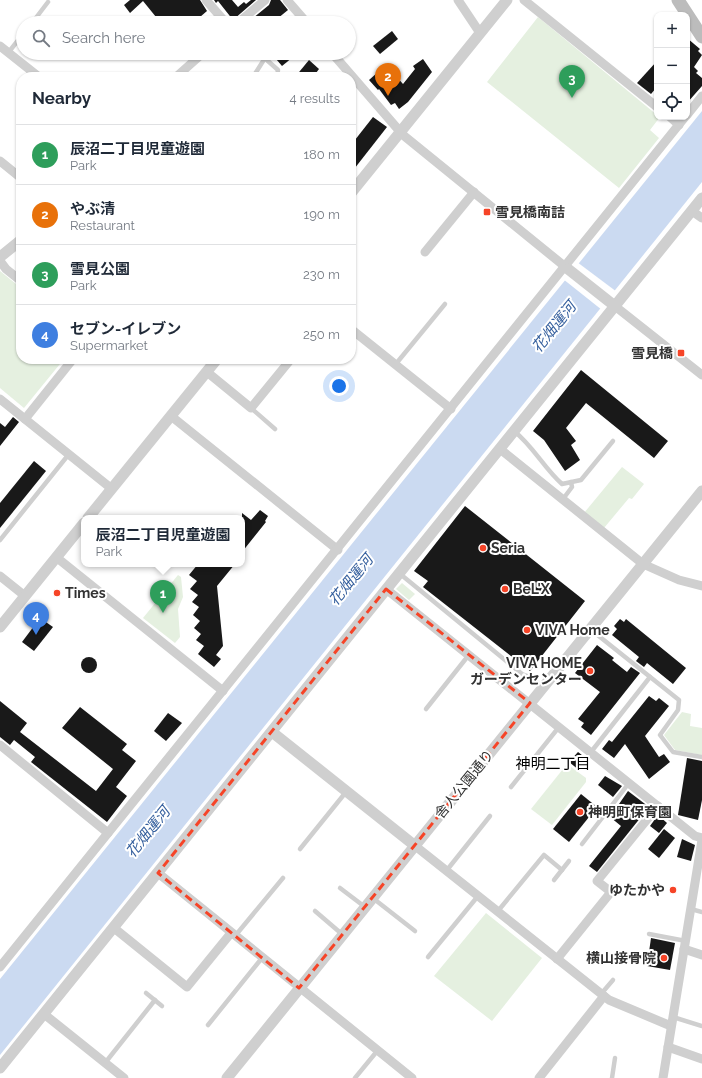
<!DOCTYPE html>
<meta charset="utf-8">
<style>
:root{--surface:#fff;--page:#f6f6f7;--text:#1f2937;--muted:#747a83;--line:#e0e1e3;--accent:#7c3aed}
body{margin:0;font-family:Raleway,"Noto Sans JP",sans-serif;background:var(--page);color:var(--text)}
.controls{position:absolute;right:12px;top:12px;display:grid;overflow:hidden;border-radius:8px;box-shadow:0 1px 3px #0004}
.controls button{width:36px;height:36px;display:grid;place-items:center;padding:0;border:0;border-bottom:1px solid var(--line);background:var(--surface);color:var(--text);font:20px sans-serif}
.you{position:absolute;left:339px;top:386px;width:14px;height:14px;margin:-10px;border:3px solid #fff;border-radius:50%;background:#1a73e8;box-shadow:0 0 0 6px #1a73e833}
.badge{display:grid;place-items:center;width:26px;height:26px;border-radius:50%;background:var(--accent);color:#fff;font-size:13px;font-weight:700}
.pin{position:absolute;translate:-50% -33px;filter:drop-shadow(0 1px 2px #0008)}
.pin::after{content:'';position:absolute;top:21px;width:14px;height:12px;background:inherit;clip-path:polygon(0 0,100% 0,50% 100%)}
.popup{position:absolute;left:81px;top:515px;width:164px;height:52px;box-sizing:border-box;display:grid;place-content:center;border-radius:8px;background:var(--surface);filter:drop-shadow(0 1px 3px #0005);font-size:13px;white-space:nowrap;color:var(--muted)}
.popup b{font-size:15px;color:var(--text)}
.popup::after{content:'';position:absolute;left:50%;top:100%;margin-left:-8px;border:8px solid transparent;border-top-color:var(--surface)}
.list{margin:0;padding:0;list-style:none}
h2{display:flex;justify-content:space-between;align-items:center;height:52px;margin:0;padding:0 16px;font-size:17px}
h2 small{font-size:13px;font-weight:400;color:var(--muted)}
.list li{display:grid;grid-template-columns:26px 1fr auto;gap:12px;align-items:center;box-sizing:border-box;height:60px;padding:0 16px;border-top:1px solid var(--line)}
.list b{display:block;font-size:15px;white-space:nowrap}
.list p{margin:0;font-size:13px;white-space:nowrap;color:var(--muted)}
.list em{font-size:13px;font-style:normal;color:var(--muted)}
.icon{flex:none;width:22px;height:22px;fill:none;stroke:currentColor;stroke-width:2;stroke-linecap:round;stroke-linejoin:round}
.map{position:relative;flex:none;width:702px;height:1078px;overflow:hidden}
.search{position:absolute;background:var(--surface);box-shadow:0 1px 3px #0004;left:16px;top:16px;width:340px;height:44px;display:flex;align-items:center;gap:10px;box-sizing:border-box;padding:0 14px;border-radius:22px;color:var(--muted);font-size:15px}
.panel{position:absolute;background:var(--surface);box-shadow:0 1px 3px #0004;left:16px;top:72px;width:340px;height:292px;border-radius:16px}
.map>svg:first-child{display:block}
.green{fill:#e5f0e0}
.water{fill:#cbdaf1}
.pier{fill:#fff}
.building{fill:#191919}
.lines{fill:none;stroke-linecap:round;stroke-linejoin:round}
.service{stroke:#cfcfcf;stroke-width:4.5}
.minor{stroke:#cfcfcf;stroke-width:9}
.tertiary{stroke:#cfcfcf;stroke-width:11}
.secondary{stroke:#bcbcbc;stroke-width:13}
.marked{fill:none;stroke:#f64427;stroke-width:3;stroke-dasharray:8 5;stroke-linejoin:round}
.poi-dot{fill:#f64427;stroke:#fff;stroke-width:1.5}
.labels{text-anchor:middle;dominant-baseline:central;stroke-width:4;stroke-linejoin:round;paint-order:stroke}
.poi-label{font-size:14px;font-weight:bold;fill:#323232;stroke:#fff;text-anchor:start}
.street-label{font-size:14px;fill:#323232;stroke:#fff}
.water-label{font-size:15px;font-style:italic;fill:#36609e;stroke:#fff}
.neighbourhood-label{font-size:15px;fill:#000;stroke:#fff}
</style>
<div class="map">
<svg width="702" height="1078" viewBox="0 0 702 1078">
<rect width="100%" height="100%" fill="#fff"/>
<g class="green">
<path d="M538 17 657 115V117H660L650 130 659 138 619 188 487 82Z"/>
<path d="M0 271 21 288V359H64L24 408 0 388Z"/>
<path d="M622 467 644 484 632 499 629 498 604 528 584 513Z"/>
<path d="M178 575 181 577 183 597 178 609 180 637 175 643 143 618Z"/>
<path d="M402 583 415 594 409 600 396 589Z"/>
<path d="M682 712 691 714 690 726 702 728V755L675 750 664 735Z"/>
<path d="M567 764 586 778V782L552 825 531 809Z"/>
<path d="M486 913 542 958 492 1021 434 976Z"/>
</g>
<path class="water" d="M702 111V182L0 1055V979Z"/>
<path class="pier" d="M577 262 617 292 602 310 563 279Z"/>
<g class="building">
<path d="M130 0H200L207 11 193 23H149L156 17 143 1 130 13 124 5Z"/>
<path d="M214 0H232L238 7 244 2 246 4 251 0H256L233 20 218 1 216 3Z"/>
<path d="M271 0H280L288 10 272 23H247L269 5Z"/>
<path d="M392 31 398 39 380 54 373 46Z"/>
<path d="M687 38 700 49 698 51 702 55 694 67 698 71 696 73 702 78V86L687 103Z"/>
<path d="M271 53H298L282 66Z"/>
<path d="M423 59 432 72 408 102 399 109 395 103 391 105 379 89 378 90 369 80 386 65 403 84 415 69 413 66Z"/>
<path d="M309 60 319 69 313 77H295Z"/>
<path d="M657 61V87L651 94 637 83Z"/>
<path d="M373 117 387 127 351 173V145Z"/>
<path d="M581 370 668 441 654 458 586 403 566 428 576 441 571 445 580 460 565 471 544 440 533 431Z"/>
<path d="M13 417 19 422 0 446V423L5 427Z"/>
<path d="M34 461 46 471 0 528V503Z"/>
<path d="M465 506 585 601 530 671 423 587 428 581 414 571Z"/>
<path d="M260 510 268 516 265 521 266 522 242 552V513L251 520Z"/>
<path d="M198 564H235L217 586 223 646 216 655 221 659 214 667 198 654 204 646 196 640 201 634 194 628 200 621 193 615 199 607 192 602 198 595 190 589 197 581 189 575Z"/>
<path d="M40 618 53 627 34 651 22 642Z"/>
<path d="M620 619 624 622 626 619 686 668 673 684 647 663 644 667 636 661 639 657 612 635 617 629 614 626Z"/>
<path d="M597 645 614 658 612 660 627 672 631 667 640 673 591 735 581 727 584 723 578 719 600 692 575 673Z"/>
<circle cx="89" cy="665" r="8"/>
<path d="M649 696 656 701 659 698 669 706 645 736 659 757 664 754 670 762 649 779 625 744 614 758 602 749 609 740 612 742Z"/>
<path d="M0 701 27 723 20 732 96 791 113 769 62 728 80 707 127 744 122 750 136 761 116 787 127 796 107 822 31 762 35 757 14 740 10 745 0 737Z"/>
<path d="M168 713 182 723 166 741 154 731Z"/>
<path d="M578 752 587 759 579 770 569 762Z"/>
<path d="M687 758 702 761V800L698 820 678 815Z"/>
<path d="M605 776 622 786 613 797 598 785Z"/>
<path d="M628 791 649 807 597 872 589 866 621 826 610 817Z"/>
<path d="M581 794 597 807 569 842 553 829Z"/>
<path d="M658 815 667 823 659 833 650 826Z"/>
<path d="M664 829 675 838 659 858 648 849Z"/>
<path d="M682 839 695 845 691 861 677 857Z"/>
<path d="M651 938 675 943 670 970 647 966Z"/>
</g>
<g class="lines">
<g class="service">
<path d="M32 23 48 2"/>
<path d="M8 53 23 34"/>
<path d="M259 53 278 70 277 77"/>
<path d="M253 77 265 58"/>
<path d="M395 365 445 304"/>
<path d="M251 408 275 429"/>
<path d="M514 431C533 446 544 468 562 484L581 480 613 441"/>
<path d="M563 499 572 487 571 482"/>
<path d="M0 540 69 454"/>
<path d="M399 573 522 674 530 677 543 687"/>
<path d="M590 629 679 700 678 710 660 735 673 752 702 757"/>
<path d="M426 709 468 656"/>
<path d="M591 752 650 677"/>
<path d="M511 787 559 727"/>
<path d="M582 844 629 783"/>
<path d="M300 849 346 792"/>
<path d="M447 870 490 816"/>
<path d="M554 880 569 861"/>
<path d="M340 888 365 907"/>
<path d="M374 899 415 931"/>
<path d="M691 909 702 912"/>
<path d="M315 911 343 935"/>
<path d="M498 911 544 855 562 870"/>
<path d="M649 934 686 941"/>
<path d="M235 936 283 878"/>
<path d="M428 957 478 896"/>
<path d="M146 993 162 1006"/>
<path d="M601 994 613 980"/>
<path d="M673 1017 702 1026"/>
<path d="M208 1025 262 958"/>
<path d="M105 1063 155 1000"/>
<path d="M355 1078 378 1050"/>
<path d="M612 1078 615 1058"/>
</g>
<g class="minor">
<path d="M206 0 226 23"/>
<path d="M287 0 307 23"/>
<path d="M458 0 480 33"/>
<path d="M524 0 657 107"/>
<path d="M238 23 265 0"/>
<path d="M0 46 39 77"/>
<path d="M332 53 403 135 568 269"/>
<path d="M176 77 203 53"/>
<path d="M687 115 702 96"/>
<path d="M670 117 679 125"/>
<path d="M0 161 21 178"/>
<path d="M692 211 702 218"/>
<path d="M425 252 474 192"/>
<path d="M0 261 6 269 21 281"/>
<path d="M611 303 702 375"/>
<path d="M351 329 451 409"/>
<path d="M207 372 251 408 291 359"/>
<path d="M0 399 112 489"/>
<path d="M171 416 338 550"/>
<path d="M25 419 73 359"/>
<path d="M500 449 643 564 679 580 702 586"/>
<path d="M56 557 223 691"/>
<path d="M0 576 25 596"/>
<path d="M386 589 695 836 702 838"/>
<path d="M0 745 108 833"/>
<path d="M414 845 609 1000 671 1026"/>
<path d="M158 873 412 1078"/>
<path d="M114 928 187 987 231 933"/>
<path d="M684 949 702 955"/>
<path d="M557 959 611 892 597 881 658 806"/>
<path d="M0 967 685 117"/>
<path d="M44 1014 124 1078"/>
<path d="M668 1047 702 1059"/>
<path d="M539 1078 604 996"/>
<path d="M663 1078 702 840"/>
</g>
<g class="tertiary">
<path d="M351 193 507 0"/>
<path d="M0 257 21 240"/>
<path d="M568 269 611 303"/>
<path d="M88 518 217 359"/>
<path d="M0 627 84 523"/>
<path d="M272 732 414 845"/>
<path d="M0 1068 702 198"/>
<path d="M227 1078 702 491"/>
</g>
<path class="secondary" d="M678 0 702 37"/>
</g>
<path class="marked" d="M386 589 530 703 299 988 158 873Z"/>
<g class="poi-dot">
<rect x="483" y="208" width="8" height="8" rx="2"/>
<rect x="677" y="349" width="8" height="8" rx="2"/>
<circle cx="483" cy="548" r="4"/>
<circle cx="505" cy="589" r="4"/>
<circle cx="57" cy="593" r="4"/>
<circle cx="527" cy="630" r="4"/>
<circle cx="590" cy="671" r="4"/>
<circle cx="580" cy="812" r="4"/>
<circle cx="673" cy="890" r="4"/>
<circle cx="664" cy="958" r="4"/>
</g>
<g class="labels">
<g class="poi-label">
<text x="495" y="212">雪見橋南詰</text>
<text x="673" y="353" text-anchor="end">雪見橋</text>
<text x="491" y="548">Seria</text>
<text x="513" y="589">BeL'X</text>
<text x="65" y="593">Times</text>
<text x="535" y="630">VIVA Home</text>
<text x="582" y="663" text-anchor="end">VIVA HOME<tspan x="582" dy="16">ガーデンセンター</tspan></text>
<text x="588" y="812">神明町保育園</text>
<text x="665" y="890" text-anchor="end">ゆたかや</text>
<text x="656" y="958" text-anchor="end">横山接骨院</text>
</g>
<g class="street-label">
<text transform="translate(464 784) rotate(-51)">舎人公園通り</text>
</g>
<g class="water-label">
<text transform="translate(554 327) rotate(-51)">花畑運河</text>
<text transform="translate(351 580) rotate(-51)">花畑運河</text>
<text transform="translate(148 832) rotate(-51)">花畑運河</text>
</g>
<g class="neighbourhood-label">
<text x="553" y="764">神明二丁目</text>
</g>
</g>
</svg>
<div class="controls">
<button>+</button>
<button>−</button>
<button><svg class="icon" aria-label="locate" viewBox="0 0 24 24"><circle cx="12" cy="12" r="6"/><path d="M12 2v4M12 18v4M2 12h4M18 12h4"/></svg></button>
</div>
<div class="you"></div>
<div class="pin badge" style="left:163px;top:613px;background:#2e9e5b">1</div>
<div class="popup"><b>辰沼二丁目児童遊園</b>Park</div>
<div class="pin badge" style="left:388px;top:96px;background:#e8710a">2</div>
<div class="pin badge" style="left:572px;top:98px;background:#2e9e5b">3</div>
<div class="pin badge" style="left:36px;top:635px;background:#3f7fe0">4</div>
<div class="search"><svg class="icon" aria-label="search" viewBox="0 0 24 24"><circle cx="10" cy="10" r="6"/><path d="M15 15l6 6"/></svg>Search here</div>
<section class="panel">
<h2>Nearby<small>4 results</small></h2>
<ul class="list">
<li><span class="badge" style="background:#2e9e5b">1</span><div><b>辰沼二丁目児童遊園</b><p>Park</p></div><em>180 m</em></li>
<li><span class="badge" style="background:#e8710a">2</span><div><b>やぶ清</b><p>Restaurant</p></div><em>190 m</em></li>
<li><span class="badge" style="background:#2e9e5b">3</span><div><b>雪見公園</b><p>Park</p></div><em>230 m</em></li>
<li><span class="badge" style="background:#3f7fe0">4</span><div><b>セブン-イレブン</b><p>Supermarket</p></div><em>250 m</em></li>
</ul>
</section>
</div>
